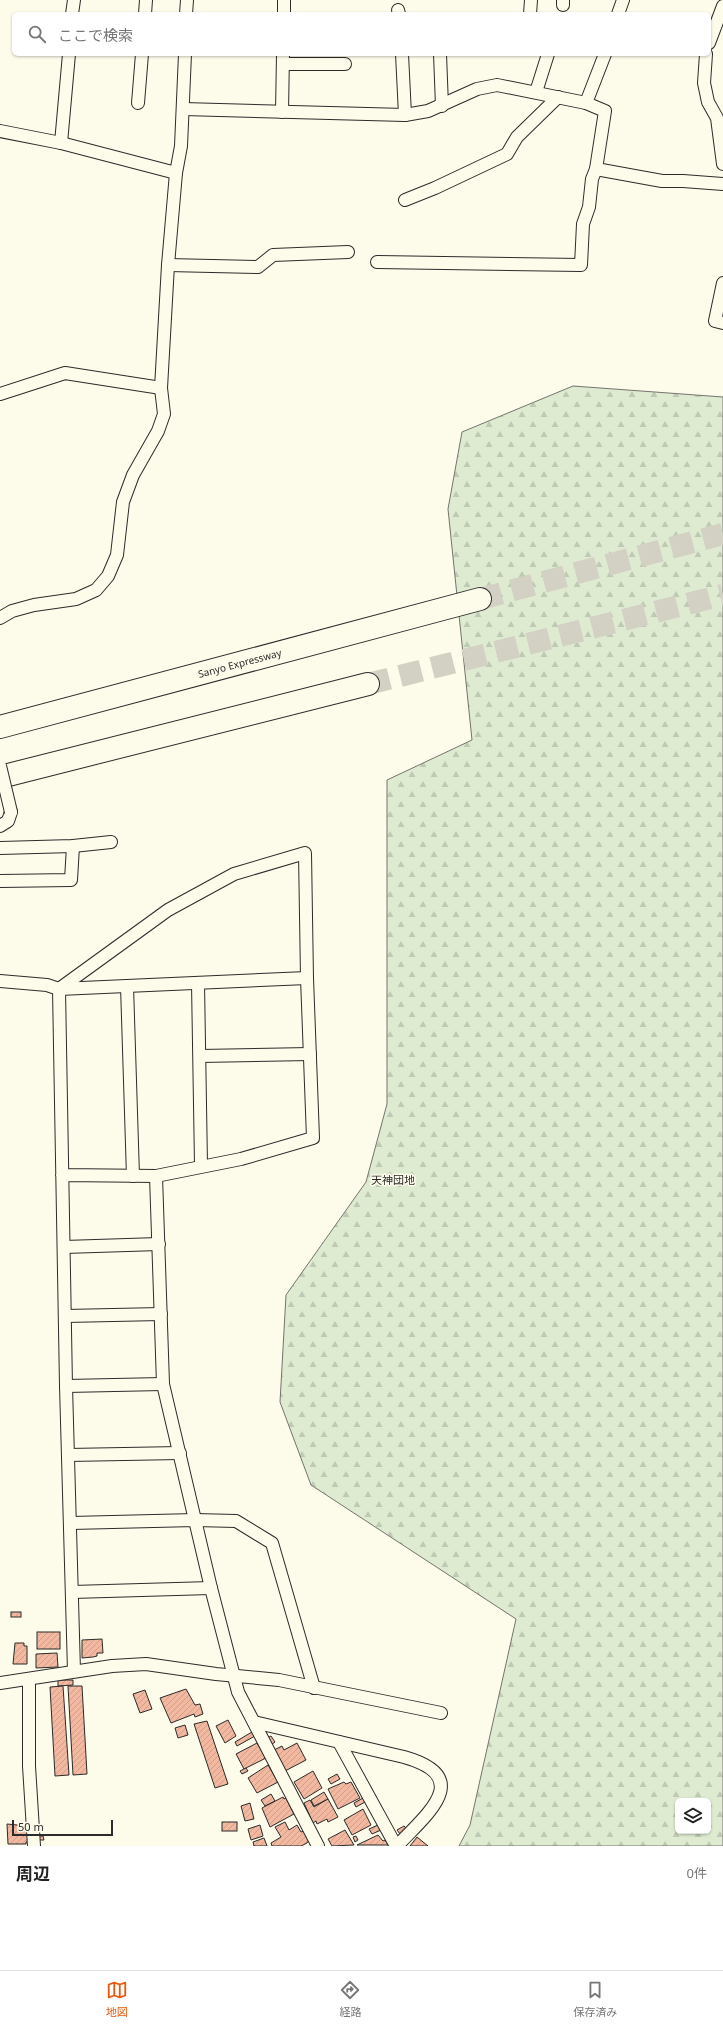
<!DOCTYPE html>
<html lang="ja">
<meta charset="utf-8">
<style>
:root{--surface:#fff;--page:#f6f6f6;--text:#222;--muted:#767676;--line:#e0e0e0;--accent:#ea580c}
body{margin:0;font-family:"Noto Sans","Noto Sans JP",sans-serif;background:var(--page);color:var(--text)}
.controls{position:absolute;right:12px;bottom:12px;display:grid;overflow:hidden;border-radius:6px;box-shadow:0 1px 3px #0004}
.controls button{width:36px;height:36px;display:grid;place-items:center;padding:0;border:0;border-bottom:1px solid var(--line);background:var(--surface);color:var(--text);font:20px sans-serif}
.scale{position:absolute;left:12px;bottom:10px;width:101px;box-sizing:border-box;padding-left:4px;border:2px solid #2b2b2b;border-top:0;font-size:11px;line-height:14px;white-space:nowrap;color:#2b2b2b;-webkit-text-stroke:3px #fdfbea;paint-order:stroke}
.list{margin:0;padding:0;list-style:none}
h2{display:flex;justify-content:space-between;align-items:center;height:52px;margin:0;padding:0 16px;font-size:17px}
h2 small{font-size:13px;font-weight:400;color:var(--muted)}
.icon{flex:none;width:22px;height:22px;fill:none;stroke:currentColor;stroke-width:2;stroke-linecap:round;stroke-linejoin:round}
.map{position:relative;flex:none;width:723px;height:1846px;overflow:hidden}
.search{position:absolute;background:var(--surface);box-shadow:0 1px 3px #0004;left:12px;right:12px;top:12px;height:44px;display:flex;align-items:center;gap:10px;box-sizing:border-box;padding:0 14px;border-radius:6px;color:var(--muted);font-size:15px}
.sheet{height:124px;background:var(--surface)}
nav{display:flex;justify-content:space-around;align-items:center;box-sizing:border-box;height:56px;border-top:1px solid var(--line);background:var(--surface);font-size:11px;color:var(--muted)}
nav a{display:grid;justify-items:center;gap:2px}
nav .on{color:var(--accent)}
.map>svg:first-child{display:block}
.forest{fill:url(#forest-firs);stroke:#74746e;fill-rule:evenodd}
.building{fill:url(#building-hatch);stroke:#2b2b2b}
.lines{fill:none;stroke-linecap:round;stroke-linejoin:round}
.highway-tunnel{stroke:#d3d1c4;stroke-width:22;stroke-dasharray:22 11;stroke-linecap:butt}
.street-casing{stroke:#2b2b2b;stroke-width:14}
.highway-casing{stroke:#2b2b2b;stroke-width:24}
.street{stroke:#fdfbea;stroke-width:12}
.highway{stroke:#fdfbea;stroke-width:22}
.street-bridge-casing{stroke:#2b2b2b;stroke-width:14;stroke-linecap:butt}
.street-bridge{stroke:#fdfbea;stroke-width:12}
.labels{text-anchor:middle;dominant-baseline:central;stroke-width:3;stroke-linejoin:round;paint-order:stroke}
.street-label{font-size:10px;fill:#2b2b2b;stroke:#fdfbea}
.neighbourhood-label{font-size:11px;fill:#2b2b2b;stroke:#fdfbea}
</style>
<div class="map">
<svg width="723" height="1846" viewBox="0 0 723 1846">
<defs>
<pattern id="forest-firs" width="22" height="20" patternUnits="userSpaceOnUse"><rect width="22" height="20" fill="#deebd1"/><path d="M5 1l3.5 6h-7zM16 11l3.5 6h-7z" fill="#bfcab4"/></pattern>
<pattern id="building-hatch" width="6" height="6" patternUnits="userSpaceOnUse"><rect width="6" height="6" fill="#f2b8a0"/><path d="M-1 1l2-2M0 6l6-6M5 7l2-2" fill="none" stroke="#d09e8a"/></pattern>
</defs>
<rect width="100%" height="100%" fill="#fdfbea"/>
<path class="forest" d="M573 386 723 397V1846H459L470 1825 516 1619 311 1485 280 1402 286 1295 366 1182 387 1104V780L472 740 448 509 462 432ZM678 1801H708V1831H678Z"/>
<g class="building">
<rect x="11" y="1612" width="10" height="5"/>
<rect x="37" y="1632" width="23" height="17"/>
<path d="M102 1639 103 1653H97V1656L93 1657 82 1658V1640Z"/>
<path d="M15 1643H24V1646H27V1664H13Z"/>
<path d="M57 1653 58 1667 36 1668V1654Z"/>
<path d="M58 1680H73V1685L58 1686Z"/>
<path d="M63 1686 69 1775 55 1776 50 1687Z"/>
<path d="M68 1686H82L87 1774 73 1775Z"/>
<path d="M186 1689 195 1705 200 1704 203 1714 195 1717 194 1714 171 1723 160 1698Z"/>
<path d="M145 1690 152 1709 140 1713 133 1694Z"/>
<path d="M228 1720 236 1736 225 1743 216 1726Z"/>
<path d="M207 1721 228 1784 215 1788 194 1724Z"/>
<path d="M185 1725 188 1735 178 1738 175 1728Z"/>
<path d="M252 1732 255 1736 237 1746 235 1742Z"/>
<path d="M271 1736 275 1742 271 1745 267 1738Z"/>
<path d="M257 1743 266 1758 244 1769 236 1754Z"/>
<path d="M297 1743 306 1760 285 1771 274 1750 282 1746 284 1750Z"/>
<path d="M268 1765 278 1782 257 1793 248 1778Z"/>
<path d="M246 1768 248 1771 242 1774 240 1771Z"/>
<path d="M313 1771 322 1788 304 1799 294 1782Z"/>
<path d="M337 1774 340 1779 331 1784 328 1779Z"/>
<path d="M344 1782 346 1784 351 1782 360 1798 338 1809 328 1789Z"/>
<path d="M324 1792 328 1799 314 1806 311 1800Z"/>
<path d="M271 1794 275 1801 265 1806 261 1800Z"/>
<path d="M283 1797 284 1799 286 1798 294 1814 270 1827 262 1808Z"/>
<path d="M363 1798 365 1802 356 1807 354 1803Z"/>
<path d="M328 1799 338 1817 328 1822 327 1819 317 1824 316 1821 313 1823 304 1803 310 1800 314 1807Z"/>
<path d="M250 1803 254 1819 245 1821 241 1806Z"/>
<path d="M363 1809 371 1825 352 1835 344 1820Z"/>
<rect x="222" y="1822" width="15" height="9"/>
<path d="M285 1822 289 1830 297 1825 301 1832 304 1831 309 1840 307 1843 301 1846H272L271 1843 281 1837 275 1827Z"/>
<path d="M7 1824 28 1826 29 1842H26V1844H8Z"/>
<path d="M260 1825 263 1836 251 1840 248 1829Z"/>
<path d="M378 1825 381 1830 372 1834 369 1829Z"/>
<path d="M404 1826 406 1828 400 1834 397 1830Z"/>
<path d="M345 1830 354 1845 332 1846 328 1839Z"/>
<path d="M378 1835 383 1841 385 1840 388 1845H357Z"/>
<path d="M38 1836H43L44 1840H38Z"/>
<path d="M356 1836 358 1840 355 1842 353 1837Z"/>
<path d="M417 1837 428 1846H410Z"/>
<path d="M264 1838 267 1846H254L253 1842Z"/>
</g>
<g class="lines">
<g class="highway-tunnel">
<path d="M480 599 723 534"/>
<path d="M368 684 723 595"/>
</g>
<g class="street-casing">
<g id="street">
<path d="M563 5V0"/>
<path d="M398 10 399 14"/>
<path d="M72 14 74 0"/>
<path d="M145 14 146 0"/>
<path d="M186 14 187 0"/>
<path d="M284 14V0"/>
<path d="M530 14 531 0"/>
<path d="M618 14 623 0"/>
<path d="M709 43 723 6"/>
<path d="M402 54 405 115"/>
<path d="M440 54 442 106"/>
<path d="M706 54 704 83 708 102 717 118 723 164"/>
<path d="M283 64H345"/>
<path d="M536 92 548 54"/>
<path d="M138 103 142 54"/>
<path d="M183 109 405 115 428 111 477 89 497 85 586 103 605 54"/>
<path d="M282 112 283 54"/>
<path d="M0 131 61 143 176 173"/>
<path d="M61 143 69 54"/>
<path d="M596 169 662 181H683L723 184"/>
<path d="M405 200 435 188 507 154 517 137 558 97"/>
<path d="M377 262 581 265 583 224 589 207 592 179 596 169 605 111 586 103"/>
<path d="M168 265 258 267 273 255 348 252"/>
<path d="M723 283 715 321 723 323"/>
<path d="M0 394 65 373 161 388"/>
<path d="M0 618 12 611 34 605 76 599 96 590 108 576 117 555 123 502 133 475 158 431 164 414 161 388 168 265 176 173 181 146 185 54"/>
<path d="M0 826 8 821 11 812"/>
<path d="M0 848 73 846 111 842"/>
<path d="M0 881 71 880 73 846"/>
<path d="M0 981 47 985 59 989 307 978"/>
<path d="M198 983 201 1165"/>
<path d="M127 986 133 1176"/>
<path d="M200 1056 310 1054"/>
<path d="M62 1175 156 1176 241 1159 313 1138 307 978 305 853 234 874 168 910 59 989 66 1386 74 1671"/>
<path d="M156 1176 163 1384 211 1588 238 1692 318 1846"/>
<path d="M64 1247 159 1244"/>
<path d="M65 1316 161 1314"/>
<path d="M66 1386 163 1384"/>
<path d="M68 1455 180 1453"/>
<path d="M71 1523 195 1520 236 1521 272 1543 314 1688"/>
<path d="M72 1592 211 1588"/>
<path d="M29 1679V1766L34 1846"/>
<path d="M0 1683 112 1666 146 1664 216 1674 279 1680 441 1713"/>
<path d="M254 1722 404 1757C475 1777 427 1814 397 1846"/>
<path d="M339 1742 396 1846"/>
</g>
</g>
<g class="highway-casing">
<g id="highway">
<path id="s1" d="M0 727 480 599"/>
<path d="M0 777 368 684"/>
</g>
</g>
<use href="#street" class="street"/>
<use href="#highway" class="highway"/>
<g class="street-bridge-casing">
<path id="street-bridge" d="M0 766 11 812"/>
</g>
<use href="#street-bridge" class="street-bridge"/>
</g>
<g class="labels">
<g class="street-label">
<text stroke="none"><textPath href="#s1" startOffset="248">Sanyo Expressway</textPath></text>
</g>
<g class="neighbourhood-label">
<text x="393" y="1179">天神団地</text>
</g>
</g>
</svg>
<div class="controls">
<button><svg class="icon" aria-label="layers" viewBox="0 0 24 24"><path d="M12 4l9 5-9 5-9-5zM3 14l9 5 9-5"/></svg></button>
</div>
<div class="scale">50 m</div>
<div class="search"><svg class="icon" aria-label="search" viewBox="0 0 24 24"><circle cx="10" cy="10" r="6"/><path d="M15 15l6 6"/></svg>ここで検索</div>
</div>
<section class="sheet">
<h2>周辺<small>0件</small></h2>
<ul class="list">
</ul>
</section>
<nav>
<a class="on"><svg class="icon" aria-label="map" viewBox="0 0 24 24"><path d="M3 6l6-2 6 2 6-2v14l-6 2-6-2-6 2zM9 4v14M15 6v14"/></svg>地図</a>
<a><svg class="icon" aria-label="directions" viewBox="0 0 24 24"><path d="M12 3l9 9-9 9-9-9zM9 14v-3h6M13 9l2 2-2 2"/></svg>経路</a>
<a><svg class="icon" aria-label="saved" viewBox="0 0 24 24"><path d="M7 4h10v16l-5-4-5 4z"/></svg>保存済み</a>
</nav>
